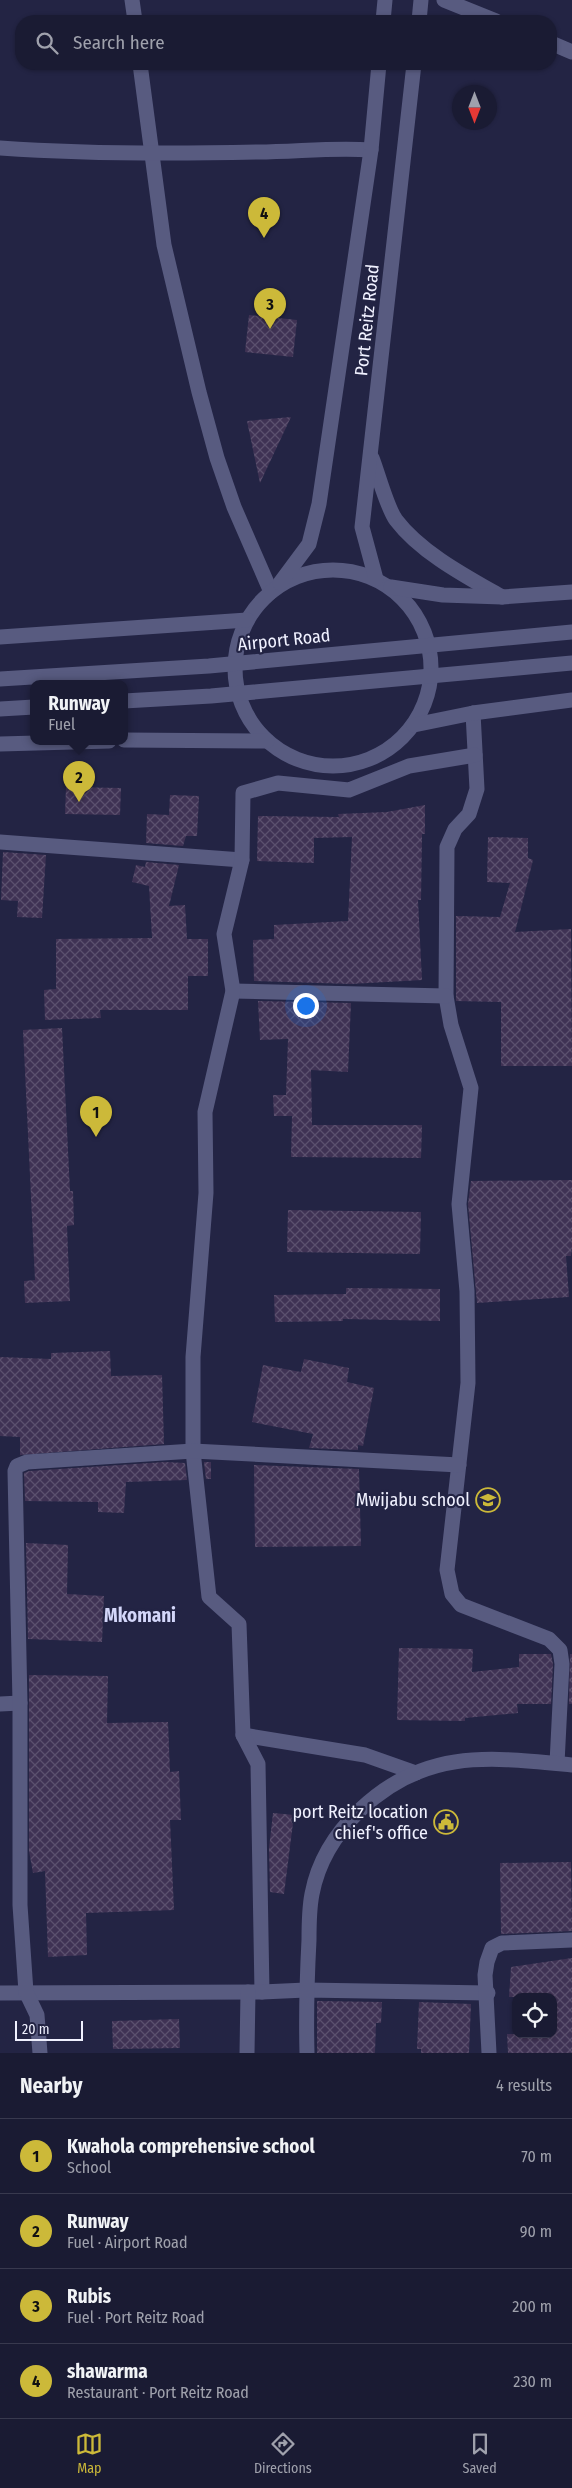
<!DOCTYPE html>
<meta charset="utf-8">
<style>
:root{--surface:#1a1b33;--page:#27283f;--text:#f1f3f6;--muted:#9fa1ac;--line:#38394e;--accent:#ccb939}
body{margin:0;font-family:"Fira Sans Condensed",sans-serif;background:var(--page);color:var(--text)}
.controls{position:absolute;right:15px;bottom:15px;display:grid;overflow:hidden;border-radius:10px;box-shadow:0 1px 4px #0004}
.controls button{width:45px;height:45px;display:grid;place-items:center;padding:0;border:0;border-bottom:1px solid var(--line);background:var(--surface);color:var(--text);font:25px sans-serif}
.compass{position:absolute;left:452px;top:85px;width:45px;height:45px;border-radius:50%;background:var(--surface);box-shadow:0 1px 4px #0004;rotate:180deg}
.scale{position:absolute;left:15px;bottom:12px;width:68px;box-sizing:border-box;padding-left:5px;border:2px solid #f0f1ff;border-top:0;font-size:14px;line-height:18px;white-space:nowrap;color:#f0f1ff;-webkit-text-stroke:4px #232444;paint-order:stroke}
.you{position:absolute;left:305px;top:1005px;width:18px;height:18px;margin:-12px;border:4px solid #fff;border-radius:50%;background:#1a73e8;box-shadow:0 0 0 8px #1a73e833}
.badge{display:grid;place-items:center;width:32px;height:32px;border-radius:50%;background:var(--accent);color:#111;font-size:16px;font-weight:700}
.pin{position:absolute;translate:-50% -41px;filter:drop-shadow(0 1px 2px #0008)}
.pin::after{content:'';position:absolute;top:26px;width:18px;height:15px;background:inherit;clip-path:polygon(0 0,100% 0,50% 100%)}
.popup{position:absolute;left:30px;top:680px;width:98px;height:65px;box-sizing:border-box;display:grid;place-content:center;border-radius:10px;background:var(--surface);filter:drop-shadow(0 1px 4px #0005);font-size:16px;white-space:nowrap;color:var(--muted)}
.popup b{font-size:19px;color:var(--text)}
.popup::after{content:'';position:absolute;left:50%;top:100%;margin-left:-10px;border:10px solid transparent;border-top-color:var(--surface)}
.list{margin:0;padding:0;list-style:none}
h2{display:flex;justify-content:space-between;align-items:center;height:65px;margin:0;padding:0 20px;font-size:21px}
h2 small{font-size:16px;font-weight:400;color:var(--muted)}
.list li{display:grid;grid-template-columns:32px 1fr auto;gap:15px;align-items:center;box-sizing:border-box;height:75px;padding:0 20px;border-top:1px solid var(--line)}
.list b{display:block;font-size:19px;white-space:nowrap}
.list p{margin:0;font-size:16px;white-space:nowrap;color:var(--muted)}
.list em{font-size:16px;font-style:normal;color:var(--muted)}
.icon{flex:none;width:28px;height:28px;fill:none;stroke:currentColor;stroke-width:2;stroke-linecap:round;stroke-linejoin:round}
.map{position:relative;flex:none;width:572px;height:2053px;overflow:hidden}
.search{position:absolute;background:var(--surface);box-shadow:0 1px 4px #0004;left:15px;right:15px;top:15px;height:55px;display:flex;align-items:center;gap:12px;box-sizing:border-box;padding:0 18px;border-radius:20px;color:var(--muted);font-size:19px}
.sheet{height:365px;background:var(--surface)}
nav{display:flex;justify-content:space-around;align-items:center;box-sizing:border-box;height:70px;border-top:1px solid var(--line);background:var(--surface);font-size:14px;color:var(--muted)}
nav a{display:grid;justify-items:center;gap:2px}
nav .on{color:var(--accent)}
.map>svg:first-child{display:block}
.building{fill:url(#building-cross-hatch)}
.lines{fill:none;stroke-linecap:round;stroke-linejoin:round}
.street{stroke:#585b80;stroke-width:15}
.secondary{stroke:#585b80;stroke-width:15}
.labels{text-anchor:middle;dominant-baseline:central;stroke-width:4.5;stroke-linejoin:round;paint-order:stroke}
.street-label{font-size:18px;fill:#f0f1ff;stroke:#232444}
.poi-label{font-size:18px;fill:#f0f1ff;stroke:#232444;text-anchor:end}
.neighbourhood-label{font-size:19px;font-weight:bold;fill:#d3d6f9;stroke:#232444}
</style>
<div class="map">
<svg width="572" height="2053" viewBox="0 0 572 2053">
<defs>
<pattern id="building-cross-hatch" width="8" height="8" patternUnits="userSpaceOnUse" patternTransform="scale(1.25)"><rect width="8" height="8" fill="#3f3254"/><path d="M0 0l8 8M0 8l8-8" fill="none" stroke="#5b506e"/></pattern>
</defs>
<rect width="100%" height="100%" fill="#232444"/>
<g class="building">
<path d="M249 315 297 320 293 357 245 352Z"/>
<path d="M291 417 260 483 247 421Z"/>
<path d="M66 787 121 788 120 815 65 814Z"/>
<path d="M170 795 199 796 197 836H186L183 846 146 843 147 814 169 815Z"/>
<path d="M425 805V834H422L421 900H418L422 980 351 984 254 981 253 940 274 939V925L348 921 352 837 314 838V863L257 861 258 816 339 817 338 814 387 812Z"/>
<path d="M488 837 528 838V858L533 860 515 932 571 929 572 1066H501V1002L456 1001V916L500 917 510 883 487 882Z"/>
<path d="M3 852 46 855 42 918 17 917 18 901 1 900Z"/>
<path d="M146 862 179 865 169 906 185 905 187 939H208V976H188V1010H100L101 1018 45 1020 44 990 56 989V939L152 938 149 886 132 882 136 865 145 867Z"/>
<path d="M258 1001 351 1003 348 1072 311 1070 312 1125H422L421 1158 291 1157 292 1116H274L273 1095H286L288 1039 260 1040Z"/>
<path d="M62 1028 70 1191H73L74 1225 67 1226 70 1301 25 1303 24 1281 35 1280 23 1030Z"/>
<path d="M572 1180V1247L571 1256H566L569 1297 477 1303 468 1204 471 1181Z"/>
<path d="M288 1210 421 1212 420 1254 287 1252Z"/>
<path d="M346 1288 440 1289V1321L343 1319V1321L275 1322 274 1295 346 1294Z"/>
<path d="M110 1351 111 1376 162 1375 164 1444 20 1455V1437L0 1436V1357L51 1359V1353Z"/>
<path d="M304 1359 349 1368 347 1382 374 1388 363 1446 358 1445V1450L309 1448 313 1434 252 1422 263 1365 301 1372Z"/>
<path d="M165 1462 185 1463 187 1480 126 1482 124 1513 98 1512V1502L25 1501 24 1473 29 1471Z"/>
<path d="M204 1462H211V1479H206Z"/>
<path d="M254 1465 359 1469 361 1546 255 1547Z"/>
<path d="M26 1543 68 1545 67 1594 104 1596 102 1642 28 1639Z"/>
<path d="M399 1648 473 1649 472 1672 519 1667V1654H551L553 1664 551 1704H517L518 1713 465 1718V1721L397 1720Z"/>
<path d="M570 1654H572V1704H569Z"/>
<path d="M29 1675 108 1676 107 1723 168 1722 170 1772 179 1771 181 1820H170L174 1910 86 1913 87 1955 48 1957 45 1871 33 1873 29 1851Z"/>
<path d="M273 1813 294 1815 284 1894 270 1892 269 1848Z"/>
<path d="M571 1862 572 1931 501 1934 500 1863Z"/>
<path d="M572 1958V2053H508L507 2034H553V1997H509L511 1967Z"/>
<path d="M317 2001 382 2002 381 2023H376L375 2053H317Z"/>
<path d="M419 2002 471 2004 469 2053H421V2049H417Z"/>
<path d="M179 2019 180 2048 113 2049 112 2021Z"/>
</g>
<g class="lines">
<g class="street">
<path d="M132 0 135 21"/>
<path d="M444 0 496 21"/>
<path d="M551 43 572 52"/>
<path d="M140 64 164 245 199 392 217 458 234 507 271 592"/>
<path d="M0 148C85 154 172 154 258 152 296 152 333 147 371 150"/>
<path d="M473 713 477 789 469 814 455 829 447 847 446 996 451 1025 471 1088 459 1204 467 1291 468 1383 447 1570 452 1594 461 1605 549 1639 560 1650 562 1664 557 1763"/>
<path d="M0 842 242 860"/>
<path d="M233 991 446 996"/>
<path d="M0 1704 20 1703"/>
<path d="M243 1735 365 1755 416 1773"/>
<path d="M262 1992 258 1764 243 1735 239 1624 209 1597 193 1451V1357L206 1193 205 1112 233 991 224 934 242 860 243 793 278 783 349 790 409 766 475 755"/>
<path d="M0 1993 262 1992 306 1990 488 1993"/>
<path d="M40 2053 37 2015 26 1992 20 1905V1703L15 1471 17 1466 27 1462 193 1451 459 1465"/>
<path d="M247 2053 248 1992"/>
<path d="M489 2053 485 1975 487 1962 492 1948 502 1943 572 1940"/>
</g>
<g class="secondary">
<path d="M383 21 385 0"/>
<path d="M419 21 421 0"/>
<path d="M372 458C378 473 387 508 396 520 421 553 467 577 502 597"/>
<circle cx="333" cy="668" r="98"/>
<path d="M376 579 362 527 414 64"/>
<path d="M280 583 309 544 319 504 371 150 379 64"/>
<path d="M391 587 443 595 502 597 572 592"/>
<path d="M0 637 247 620"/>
<path d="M0 679 209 666 572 632"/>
<path d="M124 701 211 696 572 663"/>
<path d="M0 709 34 707"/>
<path d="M414 725 473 713 572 700"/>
<path d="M124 740 267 741"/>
<path d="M0 744 109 741"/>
<path d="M307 2053C306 2015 307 1978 309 1940 309 1925 309 1909 312 1894 318 1862 336 1833 360 1810 425 1748 489 1757 572 1765"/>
</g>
</g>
<defs>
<g id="school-ring" transform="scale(1.25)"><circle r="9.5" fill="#232444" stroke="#ccb939" stroke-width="1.5"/><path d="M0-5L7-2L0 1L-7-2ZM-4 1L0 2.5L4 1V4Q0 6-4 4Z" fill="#ccb939"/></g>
<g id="civic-ring" transform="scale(1.25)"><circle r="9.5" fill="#232444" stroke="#ccb939" stroke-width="1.5"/><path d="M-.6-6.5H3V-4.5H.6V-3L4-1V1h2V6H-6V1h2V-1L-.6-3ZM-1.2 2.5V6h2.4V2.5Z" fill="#ccb939"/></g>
</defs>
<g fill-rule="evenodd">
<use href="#school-ring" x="488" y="1500"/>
<use href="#civic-ring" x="446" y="1822"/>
</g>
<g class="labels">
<g class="street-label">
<text transform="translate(367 320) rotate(-84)">Port Reitz Road</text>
<text transform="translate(284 640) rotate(-6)">Airport Road</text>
</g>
<g class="poi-label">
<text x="470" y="1500">Mwijabu school</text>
<text x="428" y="1812">port Reitz location<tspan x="428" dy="21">chief's office</tspan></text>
</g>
<g class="neighbourhood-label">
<text x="140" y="1615">Mkomani</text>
</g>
</g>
</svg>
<div class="controls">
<button><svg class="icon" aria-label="locate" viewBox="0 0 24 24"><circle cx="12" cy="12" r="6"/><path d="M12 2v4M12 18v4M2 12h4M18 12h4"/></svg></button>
</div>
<svg class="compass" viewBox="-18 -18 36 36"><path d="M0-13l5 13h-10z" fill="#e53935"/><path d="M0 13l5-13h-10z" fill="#9fa1ac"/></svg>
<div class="scale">20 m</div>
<div class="you"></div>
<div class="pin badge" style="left:96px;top:1137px">1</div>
<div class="pin badge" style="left:79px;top:802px">2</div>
<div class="popup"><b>Runway</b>Fuel</div>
<div class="pin badge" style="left:270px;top:329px">3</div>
<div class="pin badge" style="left:264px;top:238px">4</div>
<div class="search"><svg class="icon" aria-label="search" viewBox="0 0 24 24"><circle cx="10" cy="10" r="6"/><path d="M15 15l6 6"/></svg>Search here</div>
</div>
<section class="sheet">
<h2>Nearby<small>4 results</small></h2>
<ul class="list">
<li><span class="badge">1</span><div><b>Kwahola comprehensive school</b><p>School</p></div><em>70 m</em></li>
<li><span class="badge">2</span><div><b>Runway</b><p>Fuel · Airport Road</p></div><em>90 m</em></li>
<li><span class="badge">3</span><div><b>Rubis</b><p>Fuel · Port Reitz Road</p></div><em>200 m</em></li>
<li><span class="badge">4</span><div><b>shawarma</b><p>Restaurant · Port Reitz Road</p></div><em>230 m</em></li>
</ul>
</section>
<nav>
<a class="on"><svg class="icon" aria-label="map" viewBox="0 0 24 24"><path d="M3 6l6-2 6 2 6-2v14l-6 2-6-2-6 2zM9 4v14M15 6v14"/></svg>Map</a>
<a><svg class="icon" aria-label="directions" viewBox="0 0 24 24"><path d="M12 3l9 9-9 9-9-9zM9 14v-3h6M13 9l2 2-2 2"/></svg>Directions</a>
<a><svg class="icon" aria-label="saved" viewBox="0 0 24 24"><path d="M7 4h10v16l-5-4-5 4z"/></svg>Saved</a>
</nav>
